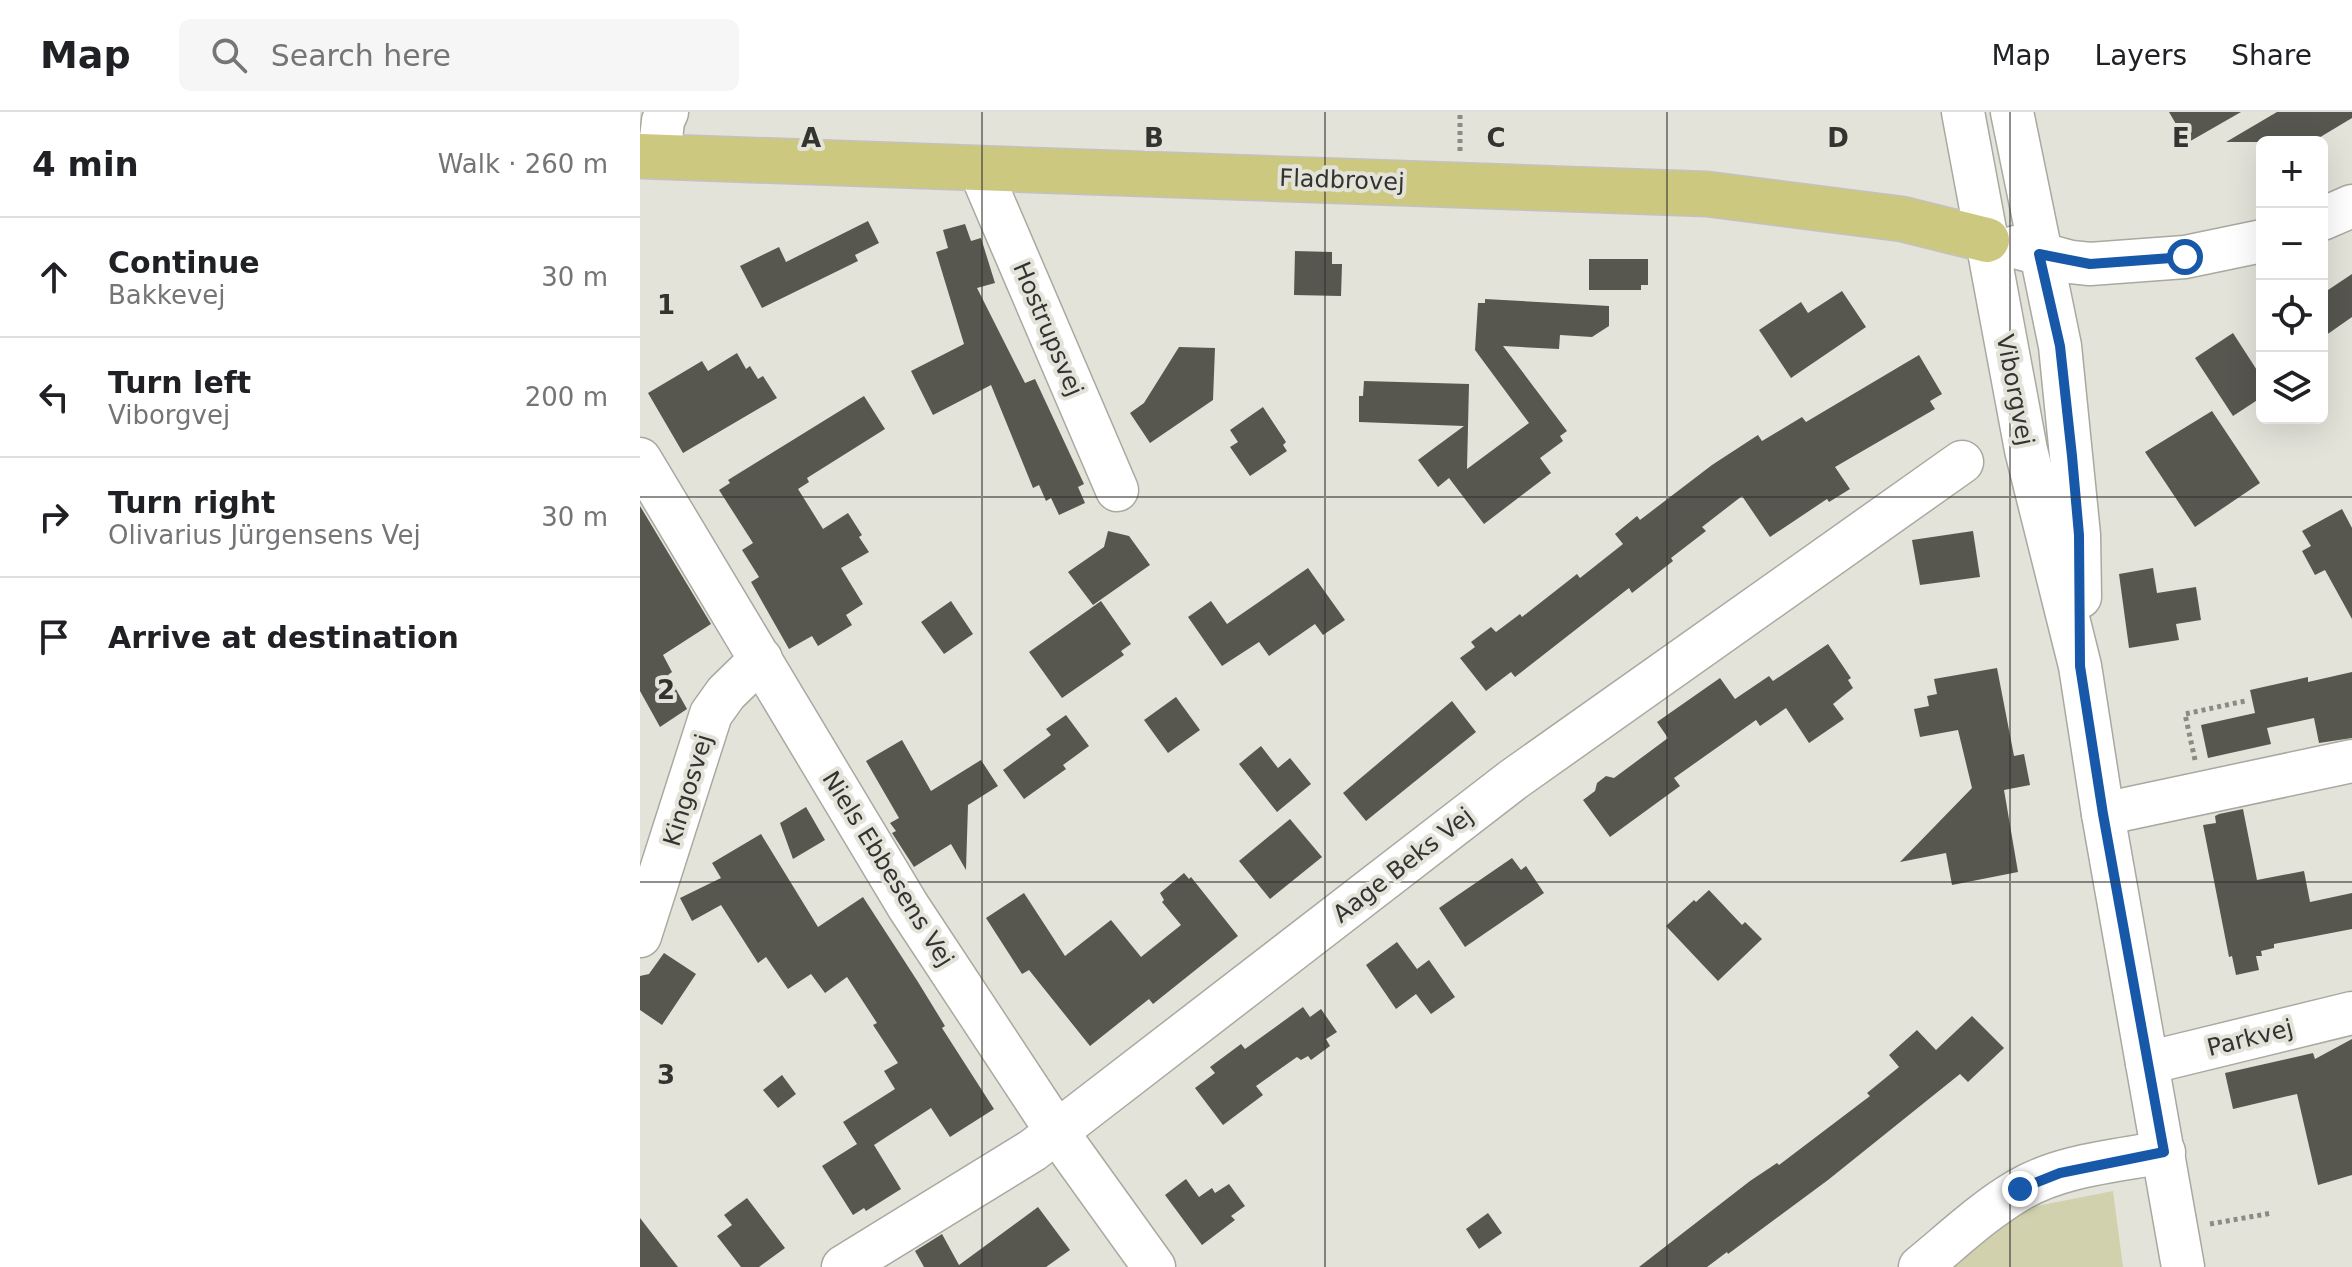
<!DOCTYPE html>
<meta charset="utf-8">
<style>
:root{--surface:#fff;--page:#f6f6f6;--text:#202124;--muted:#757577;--line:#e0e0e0}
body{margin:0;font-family:"DejaVu Sans",sans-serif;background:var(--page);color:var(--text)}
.controls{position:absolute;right:24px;top:24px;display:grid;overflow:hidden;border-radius:12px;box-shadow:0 8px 32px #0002}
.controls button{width:72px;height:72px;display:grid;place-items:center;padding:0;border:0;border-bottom:2px solid var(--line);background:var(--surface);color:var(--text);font:40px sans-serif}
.stop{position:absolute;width:24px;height:24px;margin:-18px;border:6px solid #1758a9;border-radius:50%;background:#fff}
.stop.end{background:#1758a9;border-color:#fff;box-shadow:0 2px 8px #0008}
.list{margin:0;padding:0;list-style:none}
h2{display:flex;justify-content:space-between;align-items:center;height:104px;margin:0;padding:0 32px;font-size:34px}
h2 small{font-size:26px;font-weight:400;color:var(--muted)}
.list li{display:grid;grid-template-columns:52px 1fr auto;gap:24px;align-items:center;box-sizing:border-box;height:120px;padding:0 32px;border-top:2px solid var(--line)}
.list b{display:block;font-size:30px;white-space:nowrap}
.list p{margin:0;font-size:26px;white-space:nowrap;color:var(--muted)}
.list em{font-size:26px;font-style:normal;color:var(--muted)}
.icon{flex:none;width:44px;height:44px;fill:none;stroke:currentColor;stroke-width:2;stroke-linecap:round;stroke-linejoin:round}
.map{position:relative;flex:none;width:1712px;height:1155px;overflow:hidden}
header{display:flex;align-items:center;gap:48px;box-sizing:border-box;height:112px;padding:0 40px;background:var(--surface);border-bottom:2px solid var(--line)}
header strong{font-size:38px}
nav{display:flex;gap:44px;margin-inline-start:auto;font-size:28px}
.search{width:560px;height:72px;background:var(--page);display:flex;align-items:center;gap:20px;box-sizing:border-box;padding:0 28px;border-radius:12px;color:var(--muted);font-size:30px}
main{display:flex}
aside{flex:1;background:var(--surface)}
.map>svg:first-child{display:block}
.green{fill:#d1d1ad}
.building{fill:#575750}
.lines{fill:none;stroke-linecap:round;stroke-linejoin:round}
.minor-casing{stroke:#a9a9a1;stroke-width:45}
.major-casing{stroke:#c2c2c1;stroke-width:47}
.path{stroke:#8b8b85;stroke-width:5;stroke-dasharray:4 4;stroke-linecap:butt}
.minor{stroke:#fff;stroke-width:42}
.major{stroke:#ccc87f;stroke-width:44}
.route{stroke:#1758a9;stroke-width:10}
.grid{fill:none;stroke:#333330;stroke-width:2;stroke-opacity:0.55}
.labels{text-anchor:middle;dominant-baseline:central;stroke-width:8;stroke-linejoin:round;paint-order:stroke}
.street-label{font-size:24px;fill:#333330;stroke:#e3e3da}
.grid-label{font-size:26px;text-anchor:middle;font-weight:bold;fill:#333330;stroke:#e3e3da;stroke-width:8;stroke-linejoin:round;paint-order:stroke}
</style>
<header>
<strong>Map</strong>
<div class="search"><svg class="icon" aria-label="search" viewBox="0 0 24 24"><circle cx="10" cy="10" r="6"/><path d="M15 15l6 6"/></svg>Search here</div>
<nav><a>Map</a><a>Layers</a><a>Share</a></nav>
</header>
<main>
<aside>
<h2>4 min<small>Walk · 260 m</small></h2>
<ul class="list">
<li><svg class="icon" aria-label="ahead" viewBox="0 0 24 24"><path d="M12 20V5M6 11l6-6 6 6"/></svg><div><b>Continue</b><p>Bakkevej</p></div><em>30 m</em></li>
<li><svg class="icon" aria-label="left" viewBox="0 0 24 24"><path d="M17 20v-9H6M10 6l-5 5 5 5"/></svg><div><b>Turn left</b><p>Viborgvej</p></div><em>200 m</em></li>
<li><svg class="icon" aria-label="right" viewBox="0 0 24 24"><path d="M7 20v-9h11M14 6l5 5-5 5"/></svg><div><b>Turn right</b><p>Olivarius Jürgensens Vej</p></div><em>30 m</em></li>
<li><svg class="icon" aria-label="arrive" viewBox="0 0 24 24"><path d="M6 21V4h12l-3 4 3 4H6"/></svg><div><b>Arrive at destination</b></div></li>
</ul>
</aside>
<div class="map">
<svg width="1712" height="1155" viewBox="0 0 1712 1155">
<rect width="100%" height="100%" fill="#e3e3da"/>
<path class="green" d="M1473 1079 1483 1155H1314L1387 1096Z"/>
<g class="building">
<path d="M1529 0H1601L1547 31Z"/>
<path d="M1637 0H1712V6L1672 30H1586Z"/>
<path d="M228 109 239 131 215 143 218 149 122 196 100 154 139 135 146 150Z"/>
<path d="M325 112 331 129 341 126 355 171 337 176 385 271 395 267 444 372 438 375 445 391 419 403 411 386 406 389 399 373 393 376 351 273 293 303 271 259 324 232 296 140 308 136 303 118Z"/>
<path d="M655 139 692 140V152H702L701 184 654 183Z"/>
<path d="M949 147H1008V173H1001V178H949Z"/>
<path d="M1712 162V205L1682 226V182Z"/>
<path d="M1202 179 1226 215 1151 266 1119 218 1161 190 1168 201Z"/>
<path d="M845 187 969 194V214L952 225 920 223 919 237 863 234 927 319 920 324 923 329 900 346 911 361 844 412 809 366 798 375 778 348 824 314 719 310V284H723L724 269 829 272 827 357 889 311 835 238 838 191H845Z"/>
<path d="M1593 221 1622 266V285L1593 304 1555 246Z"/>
<path d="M539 235 575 236 573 288 510 331 490 301 504 291Z"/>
<path d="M97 241 106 257 110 254 118 267 123 264 137 286 43 341 8 281 62 249 68 259Z"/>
<path d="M1279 243 1302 282 1290 289 1295 297 1195 355 1210 377 1189 390 1187 387 1130 425 1102 384 1062 415 1066 419 1031 446 1033 449 992 481 989 476 875 565 871 560 846 579 820 546 835 535 831 530 851 515 856 520 880 502 882 505 937 462 940 466 983 432 975 422 997 404 1000 408 1072 353 1118 323 1122 329 1162 305 1166 310Z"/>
<path d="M224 284 245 317 167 366 169 370 158 377 183 417 208 401 222 423 219 425 229 440 201 456 223 492 206 503 212 513 178 534 172 524 149 537 111 470 119 465 102 438 113 431 79 378 90 371 88 368Z"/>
<path d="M623 295 646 330 643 333 647 339 610 364 590 335 598 330 590 318Z"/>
<path d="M1572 299 1620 371 1555 415 1505 340Z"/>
<path d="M0 394 71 512 23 543 32 560 28 563 47 597 20 615 0 579Z"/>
<path d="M1702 397 1712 416V507L1685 458 1675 463 1662 439 1671 434 1662 419Z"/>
<path d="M468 419 489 424 510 453 453 493 428 460 464 435Z"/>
<path d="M1333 419 1340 465 1280 473 1272 428Z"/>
<path d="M668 456 705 508 683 523 675 512 629 544 619 530 582 554 548 505 571 489 587 512Z"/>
<path d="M1513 456 1517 481 1556 475 1561 508 1536 512 1539 528 1489 536 1479 462Z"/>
<path d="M311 489 333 522 304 542 281 510Z"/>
<path d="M461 489 491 532 481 539 484 543 422 586 389 540Z"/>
<path d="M1188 532 1211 566 1208 568 1213 576 1193 592 1204 607 1169 631 1146 596 1120 614 1116 608 1034 666 1040 674 970 725 943 688 955 679 957 671 966 664 974 666 1028 626 1017 610 1080 566 1095 587 1129 564 1133 569Z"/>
<path d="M1357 556 1374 644 1384 642 1390 673 1364 678 1378 760 1312 773 1306 741 1260 750 1332 676 1318 618 1280 625 1274 597 1289 594 1287 584 1297 582 1294 567Z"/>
<path d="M1712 560V626L1679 631 1674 606 1627 616 1631 632 1568 646 1561 613 1615 601 1610 578 1668 565V570Z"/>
<path d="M536 585 560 618 528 641 504 608Z"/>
<path d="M812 589 836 620 726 709 703 681Z"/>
<path d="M426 603 449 634 423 653 426 657 384 687 363 658 411 623 406 617Z"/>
<path d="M262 628 291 679 341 648 358 674 328 693 326 758 311 732 274 755 252 721 256 719 250 711 259 706 226 649Z"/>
<path d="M621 634 638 656 650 646 671 672 637 700 599 652Z"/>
<path d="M166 695 185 728 153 747 140 711Z"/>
<path d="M1603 697 1617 768 1664 759 1670 790 1712 781V817L1634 832V836L1621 839 1622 844H1616L1619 858 1596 863 1592 844 1589 845 1563 713 1576 711 1575 704 1579 702Z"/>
<path d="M650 707 682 745 630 787 599 749Z"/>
<path d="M121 722 178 815 223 785 278 870 305 914 302 916 354 997 310 1025 291 996 234 1033 261 1077 226 1099 224 1096 213 1103 182 1054 217 1032 203 1010 255 977 244 959 258 951 233 913 237 911 207 865 185 881 171 862 148 877 126 845 118 851 81 793 52 809 40 786 81 766 72 751Z"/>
<path d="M872 746 881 758 886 754 904 781 825 835 799 796Z"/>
<path d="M544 761 549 767 551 765 598 824 513 892 509 887 450 934 389 858 382 862 346 806 384 781 425 844 471 808 501 845 541 813 522 790 524 788 520 781Z"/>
<path d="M1069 778 1102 813 1105 810 1122 827 1078 869 1026 814 1054 788 1056 790Z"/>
<path d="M757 830 777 857 789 848 815 885 791 902 776 882 756 897 726 853Z"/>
<path d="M24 841 56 862 22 913 0 898V864L9 862Z"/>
<path d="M663 895 670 905 681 897 697 920 686 927 690 934 671 948 668 944 661 948 657 945 616 974 623 983 583 1013 555 976 575 961 570 955 601 932 605 937Z"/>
<path d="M1332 904 1364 936 1328 970 1320 962 1188 1068 1088 1142 1087 1140 1067 1155H999L1110 1069 1137 1051 1139 1053 1230 984 1227 981 1259 955 1249 943 1277 918 1296 938Z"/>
<path d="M1712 927V1063L1678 1073 1657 982 1593 997 1585 961 1673 941 1675 947Z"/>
<path d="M142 963 156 982 138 996 123 978Z"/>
<path d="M546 1067 559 1085 572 1076 575 1081 589 1072 605 1094 591 1104 595 1108 562 1133 525 1083Z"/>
<path d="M107 1086 145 1136 119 1155H101L77 1124 92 1113 84 1103Z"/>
<path d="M398 1095 430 1138 406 1155H284L275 1139 302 1122 319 1153Z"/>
<path d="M848 1101 862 1121 839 1137 826 1117Z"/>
<path d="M0 1106 38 1155H0Z"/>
</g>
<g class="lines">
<g class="minor-casing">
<g id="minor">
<path d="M1323 0 1386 338 1440 554 1463 702 1543 1155"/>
<path d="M1372 0 1420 234 1439 423 1440 485"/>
<path d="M19 45 23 9 27 0"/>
<path d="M339 56 477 378"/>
<path d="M1682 107 1712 94"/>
<path d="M1375 135 1431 150 1450 152 1545 145 1622 129"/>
<path d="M0 347 268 794 417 1020 514 1155"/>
<path d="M1463 702 1712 649"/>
<path d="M0 824 71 602 86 581 121 547"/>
<path d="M1507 951 1712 901"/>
<path d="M203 1155 393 1038 874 667 1322 350"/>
<path d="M1280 1155C1312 1129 1343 1099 1379 1078 1421 1053 1476 1049 1524 1040"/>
</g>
</g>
<g class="major-casing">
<path id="major" d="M0 44 1067 82 1262 107 1347 128"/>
</g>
<g class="path">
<path d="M820 39V0"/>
<path d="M1555 648 1545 602 1605 589"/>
<path d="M1570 1112 1632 1101"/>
</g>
<use href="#minor" class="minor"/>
<use href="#major" class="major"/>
</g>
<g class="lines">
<path class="route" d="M1380 1077 1420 1061 1524 1040 1463 702 1440 554 1439 423 1432 344 1420 234 1399 142 1450 152 1545 145"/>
</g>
<path class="grid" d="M342 0V1155M685 0V1155M1027 0V1155M1370 0V1155M0 385H1712M0 770H1712"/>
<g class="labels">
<g class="street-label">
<text transform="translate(702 68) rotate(2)">Fladbrovej</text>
<text transform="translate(408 217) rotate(67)">Hostrupsvej</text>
<text transform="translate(1375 278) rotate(79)">Viborgvej</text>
<text transform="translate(48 678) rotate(-73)">Kingosvej</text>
<text transform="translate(763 753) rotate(-38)">Aage Beks Vej</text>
<text transform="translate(248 757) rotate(58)">Niels Ebbesens Vej</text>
<text transform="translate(1610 926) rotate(-14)">Parkvej</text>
</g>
</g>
<g class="grid-label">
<text x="171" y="35">A</text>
<text x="514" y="35">B</text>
<text x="856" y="35">C</text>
<text x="1198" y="35">D</text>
<text x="1541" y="35">E</text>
<text x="26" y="202">1</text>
<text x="26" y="587">2</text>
<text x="26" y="972">3</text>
</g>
</svg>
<div class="controls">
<button>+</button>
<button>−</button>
<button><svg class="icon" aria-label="locate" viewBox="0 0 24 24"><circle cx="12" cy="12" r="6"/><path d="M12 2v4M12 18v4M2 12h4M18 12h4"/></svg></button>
<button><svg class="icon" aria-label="layers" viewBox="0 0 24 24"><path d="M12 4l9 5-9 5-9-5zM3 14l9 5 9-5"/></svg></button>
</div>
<div class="stop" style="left:1545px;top:145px"></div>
<div class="stop end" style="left:1380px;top:1077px"></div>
</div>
</main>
